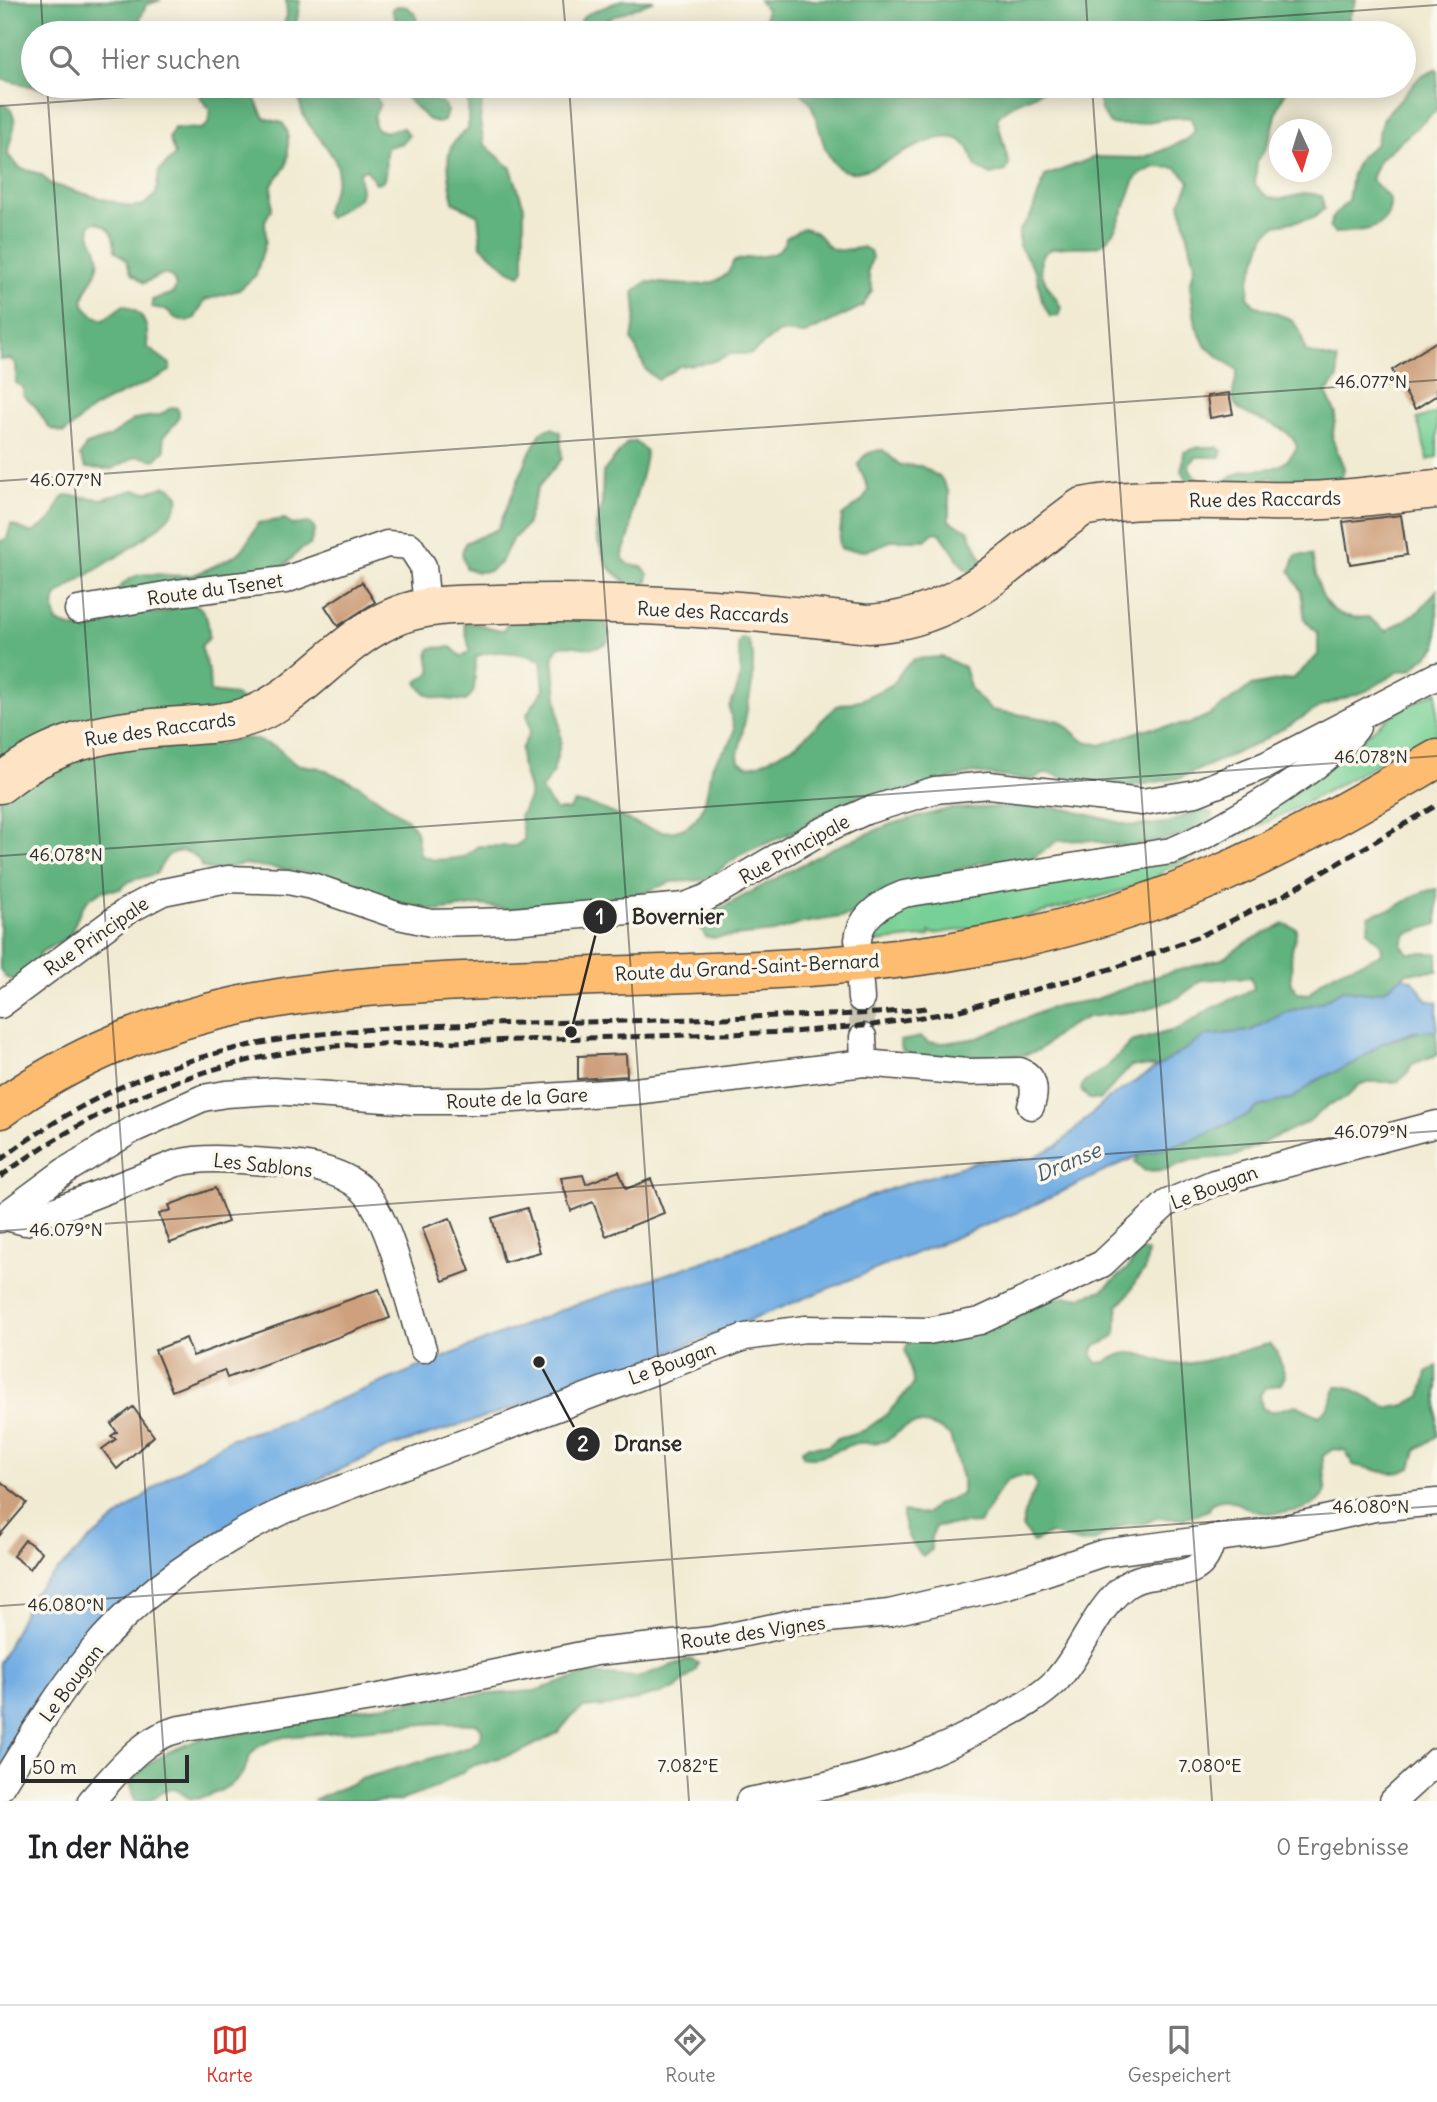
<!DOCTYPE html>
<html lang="de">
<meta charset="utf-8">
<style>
:root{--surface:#fff;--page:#f2f2f2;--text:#202124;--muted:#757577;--line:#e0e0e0;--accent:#d93025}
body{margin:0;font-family:Delius,sans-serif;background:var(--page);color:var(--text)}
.compass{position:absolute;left:1269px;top:119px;width:63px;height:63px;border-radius:50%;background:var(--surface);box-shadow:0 4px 18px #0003;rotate:176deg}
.scale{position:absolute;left:21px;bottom:18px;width:168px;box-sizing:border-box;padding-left:7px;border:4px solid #2b2b2b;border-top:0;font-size:19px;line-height:24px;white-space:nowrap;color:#2b2b2b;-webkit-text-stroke:5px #fbf7ec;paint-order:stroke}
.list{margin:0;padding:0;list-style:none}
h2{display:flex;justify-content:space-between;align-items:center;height:91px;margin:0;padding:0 28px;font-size:30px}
h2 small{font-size:23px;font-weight:400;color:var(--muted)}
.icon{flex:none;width:38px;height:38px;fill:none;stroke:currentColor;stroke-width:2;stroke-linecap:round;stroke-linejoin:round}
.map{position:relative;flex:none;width:1437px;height:1801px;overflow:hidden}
.search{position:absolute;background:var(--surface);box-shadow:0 4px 18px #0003;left:21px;right:21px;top:21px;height:77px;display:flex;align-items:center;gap:18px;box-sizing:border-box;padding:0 24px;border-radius:38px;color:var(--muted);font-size:26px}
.sheet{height:203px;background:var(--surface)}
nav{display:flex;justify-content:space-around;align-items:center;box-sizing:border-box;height:98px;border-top:2px solid var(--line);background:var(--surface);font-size:19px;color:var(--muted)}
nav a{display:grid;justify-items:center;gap:4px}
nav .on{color:var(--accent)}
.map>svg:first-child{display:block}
.green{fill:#77d095;stroke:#517e60;stroke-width:2}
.forest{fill:#61b27e;stroke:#466e54;stroke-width:2}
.water{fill:#72aee4;stroke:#4e6c88;stroke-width:2}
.building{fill:#cea07d}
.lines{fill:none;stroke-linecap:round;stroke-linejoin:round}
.street-tunnel{stroke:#c9c5b1;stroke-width:26;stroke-dasharray:26 13;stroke-linecap:butt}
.street-casing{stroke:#494844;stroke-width:29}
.secondary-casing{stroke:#494844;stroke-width:41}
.primary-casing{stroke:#494844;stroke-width:41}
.street{stroke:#fff;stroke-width:26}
.secondary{stroke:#fee4c5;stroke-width:38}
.primary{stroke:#fdbc6f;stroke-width:38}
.rail{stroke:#2b2b2b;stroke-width:5;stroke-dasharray:10 5;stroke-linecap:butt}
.ticks{fill:none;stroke:#2b2b2b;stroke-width:2;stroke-opacity:0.45}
.labels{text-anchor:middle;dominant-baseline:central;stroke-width:7;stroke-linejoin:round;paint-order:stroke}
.street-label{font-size:19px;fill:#2b2b2b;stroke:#fbf7ec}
.water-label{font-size:21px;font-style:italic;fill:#44596c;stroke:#fbf7ec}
.ticks-label{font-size:18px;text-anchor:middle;fill:#2b2b2b;stroke:#fbf7ec;stroke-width:7;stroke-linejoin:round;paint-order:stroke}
.leader{fill:none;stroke:#2b2b2b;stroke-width:2.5}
.callout-dot{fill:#2b2b2b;stroke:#fbf7ec;stroke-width:2.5}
.mark-label{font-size:21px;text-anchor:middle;font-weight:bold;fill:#fff}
.callout-label{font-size:21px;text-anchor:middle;font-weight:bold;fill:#2b2b2b;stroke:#fbf7ec;stroke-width:7;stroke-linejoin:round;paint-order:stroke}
</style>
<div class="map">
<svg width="1437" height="1801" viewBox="0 0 1437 1801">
<rect width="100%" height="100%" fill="#fbf7ec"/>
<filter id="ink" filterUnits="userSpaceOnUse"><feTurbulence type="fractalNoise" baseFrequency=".0143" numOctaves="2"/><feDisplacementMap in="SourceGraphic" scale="14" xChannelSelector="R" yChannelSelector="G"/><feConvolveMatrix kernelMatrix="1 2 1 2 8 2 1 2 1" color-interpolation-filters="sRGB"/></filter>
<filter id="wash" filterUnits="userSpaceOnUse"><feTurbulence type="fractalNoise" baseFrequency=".00686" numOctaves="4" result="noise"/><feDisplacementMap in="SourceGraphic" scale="28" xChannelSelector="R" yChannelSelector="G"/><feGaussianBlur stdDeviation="1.57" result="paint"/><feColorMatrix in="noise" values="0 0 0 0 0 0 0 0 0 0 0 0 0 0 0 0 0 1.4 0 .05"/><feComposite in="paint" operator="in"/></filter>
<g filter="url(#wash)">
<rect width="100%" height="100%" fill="#f1ebd3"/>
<g class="green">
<path d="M1437 413V457L1428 460 1417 419Z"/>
<path d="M1437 691V738L1429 736 1290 811 1163 871 1154 880C1081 904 1009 924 933 934L929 932V936L865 943 866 934 892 905 1154 859 1362 739 1392 714Z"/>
</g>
<g class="forest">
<path d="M0 0H161L146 5 134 33H33V86H76L60 93 0 79Z"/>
<path d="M286 0H300L295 33H281L287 15Z"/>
<path d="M622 0H654L600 22 587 33H566L577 26 585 15Z"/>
<path d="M759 0H1356L1343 33H764L766 10Z"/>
<path d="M397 6 407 7 415 14 420 33H408L395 18 392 9Z"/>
<path d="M1437 69V110L1379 160 1371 179 1390 199C1392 233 1359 231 1334 233L1329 227 1333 216 1348 201 1352 174 1360 157 1376 144 1383 118 1420 77Z"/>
<path d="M205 86 214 87 230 97 244 92 253 95 264 118 283 123 288 133V156L286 166 272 185V208L265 221 266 241 256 275 239 290 205 300 195 318 187 322 175 318 167 310 152 307V300L173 293 176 286 172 277 163 274 144 283 131 273 126 259 115 251C114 235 113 228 96 222L90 224C88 239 96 243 98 255 104 283 59 300 103 320L124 305C145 313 149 326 147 347L170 364V371C145 386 119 393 94 408 82 415 75 427 63 433L49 428 36 407 23 395V388L16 383V364L10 359 0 360V105L9 107C22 125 8 137 8 155L20 168 40 174 51 184 131 207 144 205 156 194 159 171 175 155 169 138 174 128 201 129 208 124 210 109 201 99 200 91Z"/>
<path d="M300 86 345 88 370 86 380 104 374 116 375 127C385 136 391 129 403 128L409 135 402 143 388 147C382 159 389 170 383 181L376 183 366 169 359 172 361 191 359 198 329 218 324 212C330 200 338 183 338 169 337 163 334 159 331 154 315 128 296 120 300 86Z"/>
<path d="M388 86H423L421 95 444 104 447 111 444 121 438 123 427 119 402 93 394 94Z"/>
<path d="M796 86H1047C1031 102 1012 98 997 119L1009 164 1006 171 991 175 976 167C973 159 971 149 964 143 932 117 866 192 838 167 820 152 821 122 810 103 806 97 800 91 796 86Z"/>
<path d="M1096 86H1291C1270 107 1278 140 1257 160L1255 184C1278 216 1294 185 1322 196L1324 209 1313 218 1276 225 1265 235 1249 281 1248 297 1254 305 1291 319 1300 331 1306 352 1337 360 1338 378 1326 393 1336 414 1332 438 1344 468 1342 479 1333 484 1287 495 1278 480 1272 477 1254 483 1189 484 1182 471 1184 452 1199 447H1217L1222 451 1220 457H1197L1189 464C1190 480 1205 482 1218 483 1227 481 1231 477 1238 473 1259 464 1280 479 1297 447 1288 417 1235 422 1233 398 1232 389 1237 380 1237 370L1206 347 1196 326 1190 286 1195 265 1180 203 1190 182 1177 168 1155 167 1137 176C1126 196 1122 229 1102 244 1090 253 1035 234 1041 270 1043 284 1056 295 1061 308L1058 316 1050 317 1042 301 1036 272 1019 246V231L1031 215 1045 176 1095 157 1139 158 1154 154 1188 139 1195 130 1191 118C1163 114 1137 129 1110 124L1101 110Z"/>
<path d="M475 87 483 96 480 121 484 144 511 168 524 207V270L520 275 509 270 481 246 478 215 453 202C450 174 438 146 468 130V91Z"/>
<path d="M803 228C835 234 813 259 863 247L870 251 872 257 868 272 872 290 863 306 805 334 779 332 751 354H731L711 362 680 366 658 380 646 370 632 340 636 314 634 291 647 282C671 282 724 296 733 262 752 252 779 264 786 238Z"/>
<path d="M172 407 177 408C184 421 170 427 163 437L165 450 155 460 137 456 112 469 86 468 80 456 86 445 110 437 135 419 160 415Z"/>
<path d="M552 428 560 432 562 459 538 487 526 526 512 540 500 563 490 571 477 572 466 568 462 553 465 543 498 529 530 452 542 431Z"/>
<path d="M635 441 646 451C645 473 636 491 632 511 631 519 632 526 630 533 628 544 622 548 623 559L630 565 642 567 648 574 647 582 640 587H632L608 567 597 539 596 525 602 503 603 472 627 443Z"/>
<path d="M883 450 900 465 921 466 941 478 949 493V521L968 530 984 564 972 573 964 568 940 533 934 532 925 540H893L866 551 841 549 839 543 842 516 862 501 869 490 858 465C863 454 871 451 883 450Z"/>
<path d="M166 486C223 507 65 583 57 596 52 604 55 614 57 622 77 632 103 631 120 615L116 592C138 561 164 580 192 575 199 574 236 556 241 551 248 543 253 532 258 523L285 519 292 525 309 523 315 529 310 545 301 549 283 567 142 609C161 620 172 607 191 602 207 609 209 622 209 638L201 646 209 672 210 692 235 695 242 700 210 738 219 744 240 738 253 739 276 747 295 764 320 768 358 785 408 820 416 831 420 855 434 860 449 859 463 857 478 846H515L524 840 520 816 529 798V789L521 763V749L530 732 527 714 544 689 541 660C524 653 493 648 476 657L474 691 466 701C448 698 425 702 417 682L431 672 428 652 431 648 451 647 462 657 470 651 464 624C477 620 489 630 504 630L512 614H601L610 634 607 643C585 654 575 641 558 647L553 656 561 741 553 772 541 790 555 810H569L574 803C612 800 671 863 701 811 708 798 708 783 711 769 716 754 735 746 734 728 733 721 730 714 729 707 742 683 742 671 738 644L742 638 748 640 753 655V680L738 755 739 761 748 766 759 764 796 745 837 706 863 699 893 684 903 669 914 659 942 657 964 667 971 690 991 710 1060 721 1082 740 1101 745 1145 729 1189 724 1211 714 1251 686 1294 678 1318 655V634L1305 620 1301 591 1290 571 1296 555H1312C1319 590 1322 622 1368 617L1386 631 1419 611 1437 590V647L1412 669 1400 671 1366 691 1324 705 1258 743 1180 778 1104 791 1075 786 1057 775 1046 773 1030 780 973 773 886 796H859L841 807 821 814 798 830 741 854 706 880 671 882 638 895 513 910 480 905 438 911 354 894 335 880 310 873 243 864 214 871 202 867C197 853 183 847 169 855 164 859 160 868 156 874L130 881 120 889 101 891 89 899 82 907 69 937 41 952 33 970 12 980 5 977 0 969V541L7 539 11 524 32 533C38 529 46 525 51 519 58 511 56 501 66 495L102 499 134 490 148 492Z"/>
<path d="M1034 806 1066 809 1133 826 1168 823 1199 810 1213 813 1211 821 1203 831 1129 847 1087 840 1057 841 1032 859 983 862 871 899 853 915 803 923 774 932 714 938 706 937 700 927 701 919 829 850 891 824 949 809Z"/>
<path d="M1437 889V924L1406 934 1402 945 1408 953H1437V971L1407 973 1385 990 1369 993 1343 990 1322 1002 1286 1012 1250 1031 1206 1036 1161 1067 1131 1066 1100 1100 1089 1099 1081 1090 1083 1083 1107 1067 1131 1042 1178 1029 1212 1008 1254 989 1251 977 1202 980 1179 997 1145 1010 1088 1017 1067 1027 1039 1050 1024 1055 916 1058 902 1050 900 1041 921 1037 928 1042 944 1043 978 1038 1055 1006 1094 1000 1160 975 1222 959 1247 942 1284 924 1296 928C1297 938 1293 942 1292 951 1290 962 1293 970 1290 981L1298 993 1310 994C1326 968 1357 968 1382 953L1381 944 1368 931 1369 916C1378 911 1387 911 1396 907 1413 898 1416 892 1437 889Z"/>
<path d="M1425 1030 1437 1031V1055L1412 1064 1407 1074 1398 1082H1367L1359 1085 1345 1099 1330 1104 1308 1122 1235 1156 1192 1160 1164 1170 1145 1171 1135 1162 1139 1155 1194 1139 1248 1115 1258 1107 1293 1098 1317 1080 1356 1062 1382 1043Z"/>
<path d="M1140 1250 1148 1252 1145 1271C1131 1281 1135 1292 1118 1305 1113 1329 1126 1336 1095 1346L1092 1355 1097 1363C1109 1363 1112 1357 1122 1354 1140 1349 1160 1364 1177 1364 1203 1365 1243 1349 1269 1344L1277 1352 1285 1376 1281 1384 1266 1388 1260 1394 1262 1408 1271 1412 1296 1405 1319 1416 1329 1406 1337 1387H1348L1389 1408 1405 1405 1421 1396 1427 1373 1437 1366V1436L1416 1450 1411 1468C1388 1480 1376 1467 1354 1466L1345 1450 1333 1449 1323 1456C1321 1469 1329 1480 1324 1493 1316 1513 1275 1515 1258 1512 1239 1508 1232 1493 1212 1503L1209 1510 1184 1519 1156 1518 1146 1523 1123 1525 1094 1541 1082 1543 1050 1534 1033 1542 1022 1527 1027 1505 1037 1486 1032 1477C997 1470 997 1503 979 1523L936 1526 931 1537V1550L924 1556C911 1549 902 1526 903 1512L926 1514 935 1505 962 1494V1478L950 1436C937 1426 920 1419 904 1428 898 1431 894 1437 887 1440 876 1445 865 1441 854 1444 838 1448 821 1461 803 1456L802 1449 808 1446H828L838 1438 865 1430 887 1414 914 1384 905 1349 909 1342 1048 1298 1082 1297 1102 1290 1127 1269Z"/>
<path d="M689 1659 698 1663 696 1670 675 1689 618 1705 583 1708 572 1716 558 1733 522 1751 472 1766 435 1788 399 1801H313L361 1779 470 1747 480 1739 482 1730 478 1724 436 1723 284 1737C233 1749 260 1765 230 1785 220 1792 201 1801 189 1798 182 1795 178 1787 169 1789 153 1794 161 1801 135 1801L130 1783 141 1769 168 1752 205 1737 235 1735 285 1721 431 1698 534 1691 588 1674 639 1677Z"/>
</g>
<path class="water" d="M1402 977 1413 980 1427 1000 1437 1002V1031H1416L1382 1043 1356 1062 1317 1080 1293 1098 1258 1107 1248 1115 1194 1139 1139 1155 1023 1210 681 1348 542 1399 385 1449 284 1495 197 1545 0 1772V1662L32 1595 92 1538 165 1479 232 1438 271 1427 571 1306 708 1260 895 1187 977 1162 1032 1158 1057 1146 1109 1098 1206 1036 1250 1031 1286 1012 1322 1002 1343 990 1369 993 1384 990Z"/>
<g id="blocks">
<g class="building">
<path d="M1437 341V395L1415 409 1392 370Z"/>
<path d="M1229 393 1233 414 1210 418 1207 396Z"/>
<path d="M1401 515 1407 555 1350 564 1343 522Z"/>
<path d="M362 582 375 602 338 626 325 606Z"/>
<path d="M626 1054 627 1076 578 1079V1056Z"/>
<path d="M619 1171 626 1189 651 1179 664 1213 606 1236 593 1202 571 1211 561 1178 583 1175 586 1184Z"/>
<path d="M215 1188 228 1222 170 1243 159 1214 171 1210 169 1205Z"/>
<path d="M527 1208 540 1252 504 1262 492 1218Z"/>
<path d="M450 1218 470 1271 443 1281 422 1228Z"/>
<path d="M379 1289 390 1318 227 1378 224 1370 172 1391 155 1350 186 1338 193 1356Z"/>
<path d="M133 1407 154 1436 117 1469 102 1449 116 1439 111 1436 117 1432 111 1424Z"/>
<path d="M0 1481 27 1503 0 1535Z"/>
<path d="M25 1540 42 1552 30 1569 13 1556Z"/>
</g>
</g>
</g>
<g filter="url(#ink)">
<use href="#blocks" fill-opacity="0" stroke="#494844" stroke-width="2"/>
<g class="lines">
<path class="street-tunnel" d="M861 999 863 1037"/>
<g class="street-casing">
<g id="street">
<path d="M78 610 177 593 285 580 387 544 410 546 423 566 427 607"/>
<path d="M858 940C860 915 883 902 904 894L1171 851C1214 835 1333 763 1357 727"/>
<path d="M860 985 861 999"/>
<path d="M0 1005 127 911 163 892 228 879 288 881 312 886 399 916 431 923 513 921 685 906 706 898 820 832 866 811 935 790 989 785 1142 802 1196 793 1266 765 1437 676"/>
<path d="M863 1037 864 1063"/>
<path d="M2 1216 25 1222 177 1163C207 1156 237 1160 267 1162 299 1164 339 1167 363 1190 389 1215 411 1311 423 1349"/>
<path d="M0 1219 65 1171 132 1130 203 1098 226 1094 274 1091 413 1101H484L635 1091 864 1063 967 1072 1020 1071C1035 1077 1036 1091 1031 1106"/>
<path d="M0 1788C28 1743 55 1697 89 1655 140 1591 212 1545 285 1510L745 1337 805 1329 928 1331 980 1321 1102 1264 1167 1203 1214 1183 1437 1124"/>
<path d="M91 1801C117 1773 141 1738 180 1729L384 1696 596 1652 712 1640 797 1622 889 1613 1008 1585 1103 1553 1277 1530 1374 1508 1437 1502"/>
<path d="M749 1801C837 1784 899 1772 980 1729 1006 1715 1035 1702 1056 1681 1082 1653 1094 1611 1124 1587 1156 1562 1203 1593 1212 1538"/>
<path d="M1393 1801 1437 1761"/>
</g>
</g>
<g class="secondary-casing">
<path id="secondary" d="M0 784C50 743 104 731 167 727 193 725 220 725 246 717 298 702 340 637 399 615 430 603 465 605 498 604 617 600 750 610 868 624 963 619 1009 558 1082 507 1151 493 1232 503 1303 501 1347 500 1393 493 1437 489"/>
</g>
<g class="primary-casing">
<path id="primary" d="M0 1109C157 996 326 986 511 979 656 973 804 974 948 952 1043 937 1136 911 1223 873 1297 840 1367 799 1437 759"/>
</g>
<use href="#street" class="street"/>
<use href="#secondary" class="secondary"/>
<use href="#primary" class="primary"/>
<g class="rail">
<path d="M0 1160C168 1032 323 1028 525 1023 610 1022 694 1019 778 1016 827 1015 877 1015 926 1008"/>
<path d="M0 1177C104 1099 216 1057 346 1045L792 1032 873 1025 953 1012 1114 968 1200 936 1284 895 1437 805"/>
</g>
</g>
</g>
<path class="ticks" d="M41 0 43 33M563 0 566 33M1086 0 1088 33M1035 33 1437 5M47 86 167 1801M569 86 689 1801M1092 86 1212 1801M0 106 285 86M0 481 1437 380M0 856 1437 756M0 1231 1437 1131M0 1606 1437 1506"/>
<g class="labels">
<g class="street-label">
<text transform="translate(1265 499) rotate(-1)">Rue des Raccards</text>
<text transform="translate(215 589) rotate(-8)">Route du Tsenet</text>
<text transform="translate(713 612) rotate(3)">Rue des Raccards</text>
<text transform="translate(160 729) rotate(-8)">Rue des Raccards</text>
<text transform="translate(794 849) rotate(-29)">Rue Principale</text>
<text transform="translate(96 936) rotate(-35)">Rue Principale</text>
<text transform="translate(747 967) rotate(-3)">Route du Grand-Saint-Bernard</text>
<text transform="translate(517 1098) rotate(-3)">Route de la Gare</text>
<text transform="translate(263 1165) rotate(6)">Les Sablons</text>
<text transform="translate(1214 1187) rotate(-21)">Le Bougan</text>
<text transform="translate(672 1363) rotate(-20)">Le Bougan</text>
<text transform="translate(753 1632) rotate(-8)">Route des Vignes</text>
<text transform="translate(71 1683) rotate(-53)">Le Bougan</text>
</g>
<g class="water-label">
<text transform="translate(1068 1162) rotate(-23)">Dranse</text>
</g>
</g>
<g class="ticks-label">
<text x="1371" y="388">46.077°N</text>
<text x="66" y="486">46.077°N</text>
<text x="1371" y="763">46.078°N</text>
<text x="66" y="861">46.078°N</text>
<text x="1371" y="1138">46.079°N</text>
<text x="66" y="1236">46.079°N</text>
<text x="1371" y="1513">46.080°N</text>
<text x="66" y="1611">46.080°N</text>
<text x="688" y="1772">7.082°E</text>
<text x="1210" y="1772">7.080°E</text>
</g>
<path class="leader" d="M571 1032L600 917M539 1362L583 1444"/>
<g class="callout-dot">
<circle cx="571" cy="1032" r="7"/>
<circle cx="539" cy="1362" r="7"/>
<circle cx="600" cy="917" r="18"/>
<circle cx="583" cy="1444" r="18"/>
</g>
<g class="mark-label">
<text x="600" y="924">1</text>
<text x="583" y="1451">2</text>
</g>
<g class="callout-label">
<text x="678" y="924">Bovernier</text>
<text x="648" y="1451">Dranse</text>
</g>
</svg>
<svg class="compass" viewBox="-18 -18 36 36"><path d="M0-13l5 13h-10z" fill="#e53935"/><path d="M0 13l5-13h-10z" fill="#757577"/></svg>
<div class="scale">50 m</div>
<div class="search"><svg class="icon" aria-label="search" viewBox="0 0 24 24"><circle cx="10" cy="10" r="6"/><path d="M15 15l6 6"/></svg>Hier suchen</div>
</div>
<section class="sheet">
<h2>In der Nähe<small>0 Ergebnisse</small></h2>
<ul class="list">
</ul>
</section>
<nav>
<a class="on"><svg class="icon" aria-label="map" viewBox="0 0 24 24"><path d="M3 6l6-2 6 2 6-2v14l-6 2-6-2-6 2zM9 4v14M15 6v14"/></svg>Karte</a>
<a><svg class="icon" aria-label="directions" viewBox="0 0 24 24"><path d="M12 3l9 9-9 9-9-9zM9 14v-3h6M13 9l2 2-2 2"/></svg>Route</a>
<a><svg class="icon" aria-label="saved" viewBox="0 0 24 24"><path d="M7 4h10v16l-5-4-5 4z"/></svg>Gespeichert</a>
</nav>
